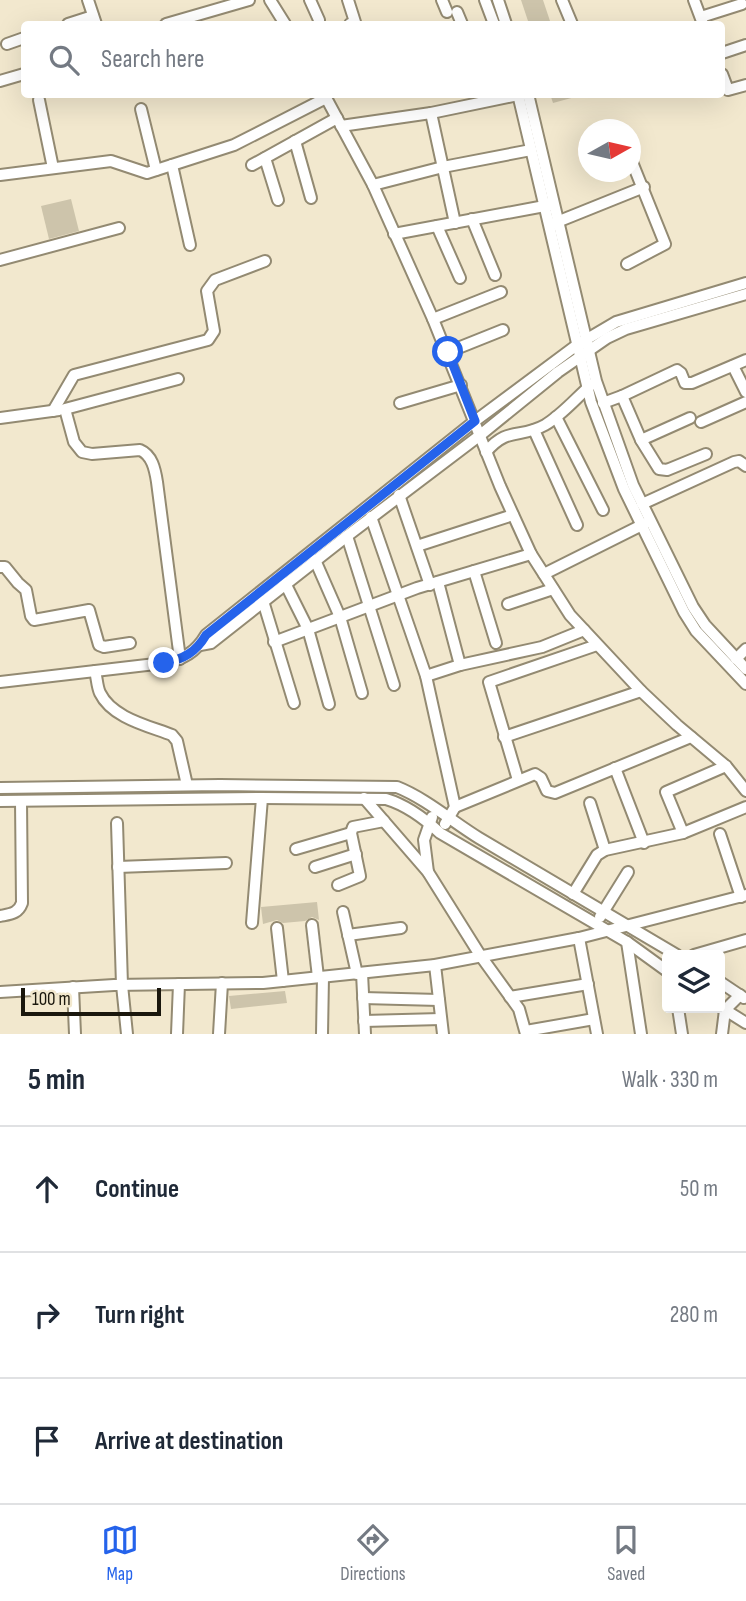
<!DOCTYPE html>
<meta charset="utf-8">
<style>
:root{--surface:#fff;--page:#f6f6f7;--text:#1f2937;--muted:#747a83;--line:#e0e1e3;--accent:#2563eb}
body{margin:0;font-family:"Sofia Sans Condensed",sans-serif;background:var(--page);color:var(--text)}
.controls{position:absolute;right:21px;bottom:21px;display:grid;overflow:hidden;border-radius:7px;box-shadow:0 7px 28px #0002}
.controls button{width:63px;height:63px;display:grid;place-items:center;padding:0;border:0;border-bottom:2px solid var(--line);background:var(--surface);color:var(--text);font:35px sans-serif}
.compass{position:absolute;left:578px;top:119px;width:63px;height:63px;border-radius:50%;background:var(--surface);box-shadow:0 7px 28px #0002;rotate:82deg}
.scale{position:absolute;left:21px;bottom:18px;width:140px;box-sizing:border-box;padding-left:7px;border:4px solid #1a170d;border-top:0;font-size:19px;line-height:24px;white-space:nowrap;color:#1a170d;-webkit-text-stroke:5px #f2e8ce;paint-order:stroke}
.stop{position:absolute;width:21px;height:21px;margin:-16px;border:5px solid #2563eb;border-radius:50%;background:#fff}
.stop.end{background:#2563eb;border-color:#fff;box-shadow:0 2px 7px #0008}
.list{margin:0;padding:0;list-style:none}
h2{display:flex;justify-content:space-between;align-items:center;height:91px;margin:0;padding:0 28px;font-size:30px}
h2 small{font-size:23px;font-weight:400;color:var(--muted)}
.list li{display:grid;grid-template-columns:46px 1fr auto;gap:21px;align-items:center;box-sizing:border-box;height:126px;padding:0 28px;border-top:2px solid var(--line)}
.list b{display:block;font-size:26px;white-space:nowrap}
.list em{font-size:23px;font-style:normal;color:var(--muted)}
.icon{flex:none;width:38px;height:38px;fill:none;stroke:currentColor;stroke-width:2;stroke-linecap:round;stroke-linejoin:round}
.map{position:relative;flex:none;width:746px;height:1034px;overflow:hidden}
.search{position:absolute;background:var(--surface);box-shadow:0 7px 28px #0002;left:21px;right:21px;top:21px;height:77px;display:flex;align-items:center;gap:18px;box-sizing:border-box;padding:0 24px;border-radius:7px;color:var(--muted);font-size:26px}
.sheet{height:469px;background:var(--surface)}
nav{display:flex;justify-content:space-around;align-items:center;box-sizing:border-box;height:98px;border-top:2px solid var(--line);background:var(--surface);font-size:19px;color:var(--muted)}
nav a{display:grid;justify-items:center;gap:4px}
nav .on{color:var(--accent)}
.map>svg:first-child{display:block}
.building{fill:#cdc4ab}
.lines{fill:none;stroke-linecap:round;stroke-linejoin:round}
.minor-casing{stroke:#938a72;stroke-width:14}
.minor{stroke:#fff;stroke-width:10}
.route{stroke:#2563eb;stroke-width:9}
</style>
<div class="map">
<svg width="746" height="1034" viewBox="0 0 746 1034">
<rect width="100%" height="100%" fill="#f2e8ce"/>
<g class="building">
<path d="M521 0H543L551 24H529Z"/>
<path d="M550 94H574L575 97 553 103Z"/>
<path d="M71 199 79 231 49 239 41 206Z"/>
<path d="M317 902 319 920 312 917 305 921 283 923 277 920 263 924 261 907Z"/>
<path d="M285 991 287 1003 231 1009 229 996Z"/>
</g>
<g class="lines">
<g class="minor-casing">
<g id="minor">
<path d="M88 0 96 24"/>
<path d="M270 0 285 24"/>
<path d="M310 0 319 20"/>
<path d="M348 0 355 22 350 24"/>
<path d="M442 0 447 12"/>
<path d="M485 0 494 24"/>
<path d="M498 0 506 24"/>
<path d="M562 0 572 24"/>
<path d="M694 0 703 24"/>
<path d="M457 12 462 24"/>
<path d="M701 17 742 4"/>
<path d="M68 24 93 16"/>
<path d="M166 24 249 0"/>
<path d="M7 44 24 38"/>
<path d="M722 53 746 45"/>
<path d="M722 74 728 90 746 85"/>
<path d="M0 81 24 74"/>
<path d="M324 94 373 185 433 319 500 486 531 554 570 615 641 691 677 725 726 766 746 791"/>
<path d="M518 94 591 402 624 489 684 612 696 631 746 684"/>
<path d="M528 94 596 381 633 485 693 607 705 625 746 669"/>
<path d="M39 100 53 168"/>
<path d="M141 109 156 170"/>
<path d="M431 113 455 223"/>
<path d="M341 126 431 113 518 95"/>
<path d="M295 141 311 198"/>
<path d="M265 158 278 200"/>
<path d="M172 165 190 245"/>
<path d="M252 165 337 118"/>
<path d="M0 175 111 161 147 173 234 145 326 98"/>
<path d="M373 185 443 167 531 150"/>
<path d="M472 219 495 275"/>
<path d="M552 224 644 187"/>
<path d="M437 226 460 278"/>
<path d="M394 234 550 205"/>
<path d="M0 260 119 228"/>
<path d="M627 264 665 244 630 157"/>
<path d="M433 319 501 292"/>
<path d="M448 352 503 330"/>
<path d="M733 366 746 392"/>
<path d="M178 379 65 409 74 442 82 452 92 454 140 450C152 455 155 469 157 482L180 659"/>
<path d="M622 396 641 440 659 469 667 470 706 454"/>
<path d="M400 403 461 385"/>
<path d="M603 403 622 396 677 370 681 373 685 383H692L746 360"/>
<path d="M53 411 74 375 208 340 214 331 207 291 215 280 265 261"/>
<path d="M556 417 603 510"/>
<path d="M0 418 59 410"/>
<path d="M701 422 746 402"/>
<path d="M534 430 577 525"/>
<path d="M641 440 690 418"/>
<path d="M486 452C508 426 520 439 545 425 562 415 576 398 591 385"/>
<path d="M399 495 430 585"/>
<path d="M642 504 734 462 739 461 746 466"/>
<path d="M371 517 426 676 455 807 445 824"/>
<path d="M347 536 394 685"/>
<path d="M417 546 513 515"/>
<path d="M315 560 340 617 362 693"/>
<path d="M0 567H5L18 583 26 590 31 616 34 620 89 610 99 645 104 647 130 643"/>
<path d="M474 571 496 643"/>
<path d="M544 574 644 524"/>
<path d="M438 582 460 665"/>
<path d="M285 583 308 629 329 704"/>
<path d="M263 601 294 703"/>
<path d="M508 604 553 589"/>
<path d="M274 642 417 588 531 554"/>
<path d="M200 645 211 643 347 536 479 436 558 372 607 338 626 329 746 294"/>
<path d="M736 659 746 649"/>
<path d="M95 671C97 678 97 687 100 693 112 718 149 726 172 735L177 741 187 785"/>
<path d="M426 676 460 665 542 647 584 630"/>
<path d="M0 682 164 663C184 659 196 652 206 635L475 421 577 345 616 322 746 283"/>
<path d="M504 737 641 691"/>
<path d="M726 766 666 792 683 833 746 807"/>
<path d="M615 768 644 843"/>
<path d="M518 780 489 682 597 645"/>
<path d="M0 788 220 785 397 787C425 798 453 822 479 838 545 877 611 916 677 955"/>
<path d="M364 798 428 872 480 955 519 1009 526 1034"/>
<path d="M0 801 262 798 386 799C406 805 425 819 440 833L627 942 667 971"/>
<path d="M590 803 605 850"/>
<path d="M455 807 535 774 541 778 547 791 555 793 691 737"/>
<path d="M117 823 122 985 127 1034"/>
<path d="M720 834 741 897"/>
<path d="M296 849 351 833"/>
<path d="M118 867 226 863"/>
<path d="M315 867 356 854"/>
<path d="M428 872 424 840 432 817"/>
<path d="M338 885 360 876 351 833 353 827 384 821"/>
<path d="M573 894 597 855 605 850 683 833"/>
<path d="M343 912 357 974"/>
<path d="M0 916C10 914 18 914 22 903L21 801"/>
<path d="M600 917 628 872"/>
<path d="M252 923 262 798"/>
<path d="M312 925 318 977"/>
<path d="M277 928 283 981"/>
<path d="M348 935 401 928"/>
<path d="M579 938 597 1034"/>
<path d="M627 942 641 1034"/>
<path d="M694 955 746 940"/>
<path d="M435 965 443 1034"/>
<path d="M362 973 365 1034"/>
<path d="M720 982 744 998"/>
<path d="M73 987 75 1034"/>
<path d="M0 992 114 985 263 983 435 965 579 938 746 895"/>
<path d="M510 997 588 984"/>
<path d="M363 998 439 1000"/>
<path d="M678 1008 682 1034"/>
<path d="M722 1008 746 1023"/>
<path d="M364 1021 441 1019"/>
<path d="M526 1031 594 1019"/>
<path d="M177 1034 179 984"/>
<path d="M219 1034 222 983"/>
<path d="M322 1034 323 977"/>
<path d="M722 1034 725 1010 740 995"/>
</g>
</g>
<use href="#minor" class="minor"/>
</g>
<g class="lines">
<path class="route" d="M164 663C184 659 196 652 206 635L475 421 448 352"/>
</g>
</svg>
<div class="controls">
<button><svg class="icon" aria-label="layers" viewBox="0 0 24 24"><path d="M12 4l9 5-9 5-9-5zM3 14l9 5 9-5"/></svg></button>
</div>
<svg class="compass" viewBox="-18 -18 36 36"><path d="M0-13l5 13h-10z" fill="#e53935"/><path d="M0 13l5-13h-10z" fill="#747a83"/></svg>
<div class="scale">100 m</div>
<div class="stop" style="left:448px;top:352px"></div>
<div class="stop end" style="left:164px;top:663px"></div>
<div class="search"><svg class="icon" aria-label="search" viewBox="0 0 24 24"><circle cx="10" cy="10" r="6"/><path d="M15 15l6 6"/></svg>Search here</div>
</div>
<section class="sheet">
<h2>5 min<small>Walk · 330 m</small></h2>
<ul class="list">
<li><svg class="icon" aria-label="ahead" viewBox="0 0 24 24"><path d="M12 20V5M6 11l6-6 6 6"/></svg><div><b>Continue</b></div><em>50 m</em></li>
<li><svg class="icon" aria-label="right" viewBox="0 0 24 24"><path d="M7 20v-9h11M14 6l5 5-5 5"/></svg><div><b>Turn right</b></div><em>280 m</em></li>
<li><svg class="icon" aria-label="arrive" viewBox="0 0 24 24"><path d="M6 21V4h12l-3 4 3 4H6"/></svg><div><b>Arrive at destination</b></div></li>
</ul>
</section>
<nav>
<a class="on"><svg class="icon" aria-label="map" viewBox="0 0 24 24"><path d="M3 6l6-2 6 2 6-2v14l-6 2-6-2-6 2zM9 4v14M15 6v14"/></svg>Map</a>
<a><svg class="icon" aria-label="directions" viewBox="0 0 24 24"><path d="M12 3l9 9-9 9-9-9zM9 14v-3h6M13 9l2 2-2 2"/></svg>Directions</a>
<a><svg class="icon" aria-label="saved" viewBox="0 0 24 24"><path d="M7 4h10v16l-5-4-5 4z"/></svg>Saved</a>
</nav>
